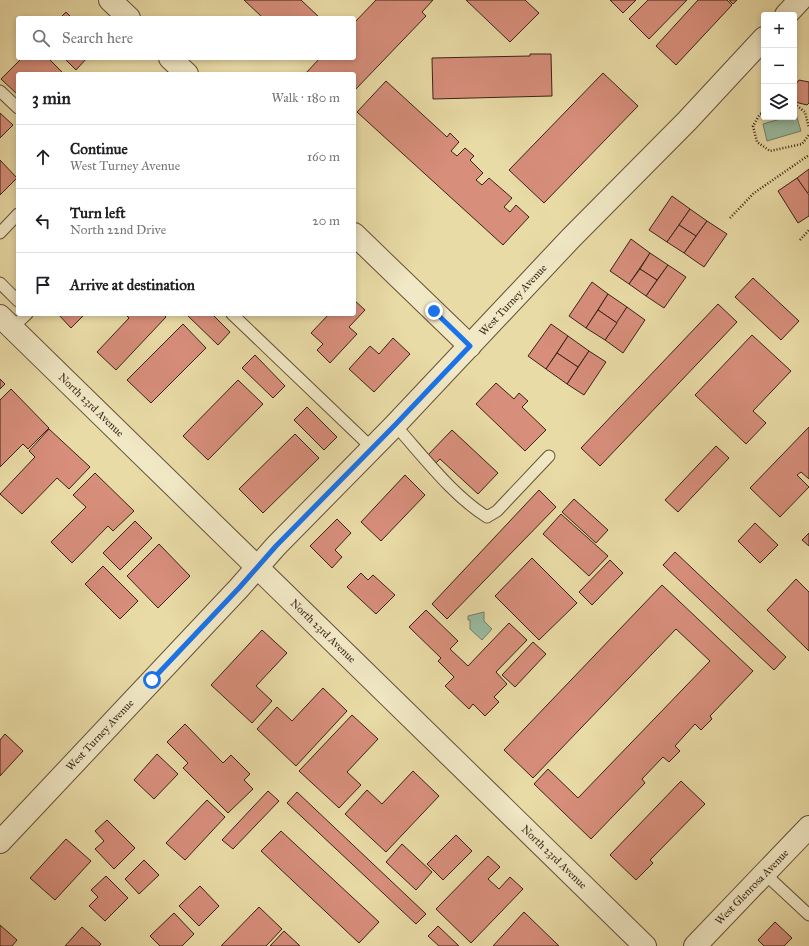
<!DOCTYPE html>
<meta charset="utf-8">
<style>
:root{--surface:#fff;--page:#f2f2f2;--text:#202124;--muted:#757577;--line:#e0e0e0}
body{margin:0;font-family:"IM FELL Great Primer",serif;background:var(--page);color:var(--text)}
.controls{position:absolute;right:12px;top:12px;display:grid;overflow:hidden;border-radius:4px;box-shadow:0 2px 6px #0003}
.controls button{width:36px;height:36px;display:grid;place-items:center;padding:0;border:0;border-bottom:1px solid var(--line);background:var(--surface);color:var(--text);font:20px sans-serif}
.stop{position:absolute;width:12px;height:12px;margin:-9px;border:3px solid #1a73e8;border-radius:50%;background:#fff}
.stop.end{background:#1a73e8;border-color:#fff;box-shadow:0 1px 4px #0008}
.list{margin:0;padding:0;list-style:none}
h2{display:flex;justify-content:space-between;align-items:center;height:52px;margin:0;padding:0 16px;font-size:17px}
h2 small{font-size:13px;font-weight:400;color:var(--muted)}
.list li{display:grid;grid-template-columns:26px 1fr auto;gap:12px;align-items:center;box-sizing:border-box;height:64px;padding:0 16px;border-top:1px solid var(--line)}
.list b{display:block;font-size:15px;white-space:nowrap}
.list p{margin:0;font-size:13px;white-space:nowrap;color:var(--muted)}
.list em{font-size:13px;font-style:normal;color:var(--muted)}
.icon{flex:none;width:22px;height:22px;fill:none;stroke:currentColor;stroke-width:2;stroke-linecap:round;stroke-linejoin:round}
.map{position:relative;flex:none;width:809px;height:946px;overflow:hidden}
.search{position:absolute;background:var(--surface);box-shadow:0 2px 6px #0003;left:16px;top:16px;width:340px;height:44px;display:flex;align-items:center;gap:10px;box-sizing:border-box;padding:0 14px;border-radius:4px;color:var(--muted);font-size:15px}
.panel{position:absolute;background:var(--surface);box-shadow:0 2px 6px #0003;left:16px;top:72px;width:340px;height:244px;border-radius:4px}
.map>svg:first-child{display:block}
.water{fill:#99bca1;stroke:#727f69}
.building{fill:#d78e7b;stroke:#382316}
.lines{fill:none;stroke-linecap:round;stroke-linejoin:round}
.service-casing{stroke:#64513a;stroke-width:13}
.minor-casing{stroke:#64513a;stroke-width:24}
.tertiary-casing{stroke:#64513a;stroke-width:24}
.path{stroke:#382316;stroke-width:2.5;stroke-dasharray:1 2;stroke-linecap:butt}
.service{stroke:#f1e8c5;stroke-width:11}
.minor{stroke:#f1e8c5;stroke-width:22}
.tertiary{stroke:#f1e8c5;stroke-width:22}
.route{stroke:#1a73e8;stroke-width:5}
.labels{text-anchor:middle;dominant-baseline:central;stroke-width:4;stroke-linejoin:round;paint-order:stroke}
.street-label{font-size:11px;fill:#382316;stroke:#f1e8c5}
</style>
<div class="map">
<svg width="809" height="946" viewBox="0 0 809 946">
<rect width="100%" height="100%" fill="#e9dba6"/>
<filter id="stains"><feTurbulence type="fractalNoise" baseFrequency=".005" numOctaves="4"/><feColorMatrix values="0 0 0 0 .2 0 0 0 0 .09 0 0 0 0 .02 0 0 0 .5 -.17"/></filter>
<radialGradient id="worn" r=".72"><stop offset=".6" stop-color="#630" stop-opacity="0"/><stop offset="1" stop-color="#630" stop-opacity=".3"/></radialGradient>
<g class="water">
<path d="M796 114 801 131 767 141 763 124 787 117H794V115Z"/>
<path d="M484 612V621L492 629 482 640 470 629V620H468V616Z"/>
</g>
<g class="building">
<path d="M244 0H301L320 18H263Z"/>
<path d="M376 0H433L422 12 426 16 354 91V74H305L320 58H354V23Z"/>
<path d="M466 0H525L539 13 510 42Z"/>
<path d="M610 0H636L623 13Z"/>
<path d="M648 0H687L649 39 629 19Z"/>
<path d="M698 0H727L732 5 676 65 656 46Z"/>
<path d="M729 0H737L733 4Z"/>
<path d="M66 12 72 18H60Z"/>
<path d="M530 54H551L552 96 433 99 432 58 530 56Z"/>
<path d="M22 58H48L64 74H18V95L1 79Z"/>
<path d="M64 58H87L76 70Z"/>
<path d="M603 73 638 106 544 203 509 170Z"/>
<path d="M799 80 809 82V103L807 105 795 102 794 100V86Z"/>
<path d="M386 81 447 137 450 133 459 142 451 151 457 156 465 148 474 156 470 160 483 173 476 180 482 185 489 178 512 198 504 207 510 212 516 205 529 217 503 245 357 112Z"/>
<path d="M0 113 13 125 0 138Z"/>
<path d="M0 160 17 178 0 195Z"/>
<path d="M809 169V192L807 193 797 178Z"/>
<path d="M797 178 809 195V216L798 223 778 191Z"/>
<path d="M672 196 690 209 667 242 649 230Z"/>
<path d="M690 209 707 221 696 236 679 225Z"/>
<path d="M707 221 727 234 704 267 684 253Z"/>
<path d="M679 225 696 236 684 253 667 242Z"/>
<path d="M631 239 650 253 629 284 610 271Z"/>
<path d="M650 253 668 265 657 280 640 269Z"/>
<path d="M668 265 686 277 664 308 646 296Z"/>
<path d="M640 269 657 280 646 296 629 284Z"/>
<path d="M753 278 799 321 781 340 735 297Z"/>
<path d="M592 282 608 294 586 328 569 316Z"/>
<path d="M608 294 627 307 617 323 598 310Z"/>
<path d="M354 300 365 310 349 327 357 334 330 363 317 350 323 344 311 333 329 314H354Z"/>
<path d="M718 304 737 322 600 466 581 448Z"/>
<path d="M627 307 645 320 623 353 605 340Z"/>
<path d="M598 310 617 323 605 340 586 328Z"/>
<path d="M58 314H85L71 328Z"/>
<path d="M125 314H163L166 317 116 370 97 352 129 318Z"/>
<path d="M188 314H212L230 332 218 345 187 315Z"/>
<path d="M183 324 206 348 151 403 127 380Z"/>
<path d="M551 324 568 336 546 369 528 356Z"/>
<path d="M752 335 791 371 753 411 766 423 746 444 695 395Z"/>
<path d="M568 336 589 351 578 367 557 353Z"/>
<path d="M393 338 410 354 374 392 349 369 370 346 379 354Z"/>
<path d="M589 351 606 362 584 395 567 384Z"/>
<path d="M557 353 578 367 567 384 546 369Z"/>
<path d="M255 355 285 386 273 398 242 368Z"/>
<path d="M0 379 5 384 0 389Z"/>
<path d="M238 380 263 404 208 460 183 436Z"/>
<path d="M496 383 514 399 519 393 528 401 522 407 546 430 525 451 476 404Z"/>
<path d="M11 389 49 428 28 449 23 444 0 467V400Z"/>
<path d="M307 407 337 437 324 450 294 420Z"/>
<path d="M809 427V479L801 472 797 475 809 487 780 517 750 488Z"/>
<path d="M49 429 90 467 69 489 57 478 22 514 0 494 35 457 29 451Z"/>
<path d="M452 430 498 473 478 494 440 459 434 465 426 457Z"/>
<path d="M295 434 319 458 263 513 239 489Z"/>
<path d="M716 446 729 458 678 512 665 500Z"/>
<path d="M95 473 134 511 113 531 108 526 72 563 51 542 86 507 73 495Z"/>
<path d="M405 475 425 495 381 541 361 522Z"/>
<path d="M539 490 556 507 447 619 432 604Z"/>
<path d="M574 499 608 530 596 543 562 512Z"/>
<path d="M561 514 608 556 589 576 543 534Z"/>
<path d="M337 519 351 533 335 550 342 557 332 568 310 546Z"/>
<path d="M135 521 152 538 120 570 103 553Z"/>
<path d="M755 523 778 545 760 563 738 541Z"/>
<path d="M809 533V546L802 540Z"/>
<path d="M159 544 190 576 158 608 127 576Z"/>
<path d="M675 552 786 657 774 670 663 565Z"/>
<path d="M532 558 577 603 539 640 495 596Z"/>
<path d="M610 560 623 573 592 605 579 592Z"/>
<path d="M103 566 138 601 120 619 85 584Z"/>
<path d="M361 573 368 580 373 575 395 595 376 614 347 587Z"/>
<path d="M796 579 809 592V651L767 610Z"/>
<path d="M662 585 753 671 710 716 712 719 701 730 695 724 675 746 680 751 669 762 663 757 642 779 645 783 591 839 534 784 548 769 578 798 710 661 676 629 533 778 504 750Z"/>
<path d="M426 610 458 641 450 649 468 666 509 623 527 640 496 672 507 684 494 697 499 702 485 716 473 704 469 709 445 686 454 677 438 661 441 658 409 627Z"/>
<path d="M262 630 287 653 256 686 272 701 252 723 211 685Z"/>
<path d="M533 642 546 654 515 687 502 675Z"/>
<path d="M323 688 347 711 296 766 257 729 277 707 292 721Z"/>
<path d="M352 715 378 739 347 772 361 785 339 808 299 771Z"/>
<path d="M185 724 223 763 231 755 250 774 244 780 253 789 228 813 183 768 188 763 167 742Z"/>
<path d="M5 734 23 751 0 776V740Z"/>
<path d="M157 754 178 774 154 799 134 780Z"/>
<path d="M413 771 439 796 386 852 345 814 367 790 382 804Z"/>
<path d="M681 781 705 804 650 860 653 863 636 880 610 855Z"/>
<path d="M268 791 279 801 233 849 222 840Z"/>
<path d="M297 792 426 914 416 924 287 803Z"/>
<path d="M207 800 225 817 185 860 166 843Z"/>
<path d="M107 820 135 848 114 869 95 849 104 841 95 831Z"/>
<path d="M281 831 379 922 359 943 261 851Z"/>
<path d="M456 835 472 851 443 880 427 864Z"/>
<path d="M66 839 91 861 55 900 30 878Z"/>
<path d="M402 844 432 872 416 890 386 862Z"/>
<path d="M488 856 500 867 488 879 499 889 510 877 523 889 471 943 436 909Z"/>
<path d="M144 860 159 875 139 894 125 879Z"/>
<path d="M106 876 128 898 105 921 89 906 98 897 91 890Z"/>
<path d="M200 886 219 906 199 926 179 906Z"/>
<path d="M259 907 282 929 266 946H221Z"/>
<path d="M524 912 559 946H493Z"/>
<path d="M174 913 194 934 182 946H160L150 936Z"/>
<path d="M775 922 792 938 784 946H764L758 940Z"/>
<path d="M0 925 17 940 12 946H0Z"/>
<path d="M438 926 459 946H439L428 936Z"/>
<path d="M82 927 101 944 99 946H65Z"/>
<path d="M284 931 300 946H270Z"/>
</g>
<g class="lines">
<g class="service-casing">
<g id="service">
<path d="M0 91 18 108"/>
<path d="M0 233 18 214"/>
<path d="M0 283 18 301"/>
<path d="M232 314 372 448"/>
<path d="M12 328 27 314"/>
<path d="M395 425C423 456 452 495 487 517L497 511 549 456"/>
<path d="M765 874 809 915"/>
</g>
</g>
<g class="minor-casing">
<g id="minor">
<path d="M110 0 129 18"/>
<path d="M786 15 800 0"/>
<path d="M170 58 187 74"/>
<path d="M354 234 470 346"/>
<path d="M0 842 239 588 276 546 395 425 571 238 687 121 764 38"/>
<path d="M695 946 809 827"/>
</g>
</g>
<g class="tertiary-casing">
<path id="tertiary" d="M0 316 645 946"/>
</g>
<g class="path">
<path d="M794 105H796L805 112 809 128"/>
<path d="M764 113 760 114 753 126 757 142 770 151 802 144 809 135"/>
<path d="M730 218 754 193 809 155"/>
<path d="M800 240 809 230"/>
</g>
<use href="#service" class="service"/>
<use href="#minor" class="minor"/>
<use href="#tertiary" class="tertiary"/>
</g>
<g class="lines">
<path class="route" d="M152 680 239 588 276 546 395 425 470 346 434 311"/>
</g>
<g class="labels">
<g class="street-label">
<text transform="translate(513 300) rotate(-47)">West Turney Avenue</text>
<text transform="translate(91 405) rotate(44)">North 23rd Avenue</text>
<text transform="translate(323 631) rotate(44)">North 23rd Avenue</text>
<text transform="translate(100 735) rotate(-47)">West Turney Avenue</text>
<text transform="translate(554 857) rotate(44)">North 23rd Avenue</text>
<text transform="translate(752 887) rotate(-46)">West Glenrosa Avenue</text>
</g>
</g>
<rect width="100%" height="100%" filter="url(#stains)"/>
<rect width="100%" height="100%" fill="url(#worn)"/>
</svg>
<div class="controls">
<button>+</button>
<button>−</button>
<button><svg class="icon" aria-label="layers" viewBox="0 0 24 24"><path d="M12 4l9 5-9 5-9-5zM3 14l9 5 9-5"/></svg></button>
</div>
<div class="stop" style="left:152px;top:680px"></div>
<div class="stop end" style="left:434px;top:311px"></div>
<div class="search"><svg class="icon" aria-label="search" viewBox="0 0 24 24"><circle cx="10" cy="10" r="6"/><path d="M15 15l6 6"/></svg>Search here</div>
<section class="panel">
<h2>3 min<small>Walk · 180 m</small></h2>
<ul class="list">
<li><svg class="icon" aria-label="ahead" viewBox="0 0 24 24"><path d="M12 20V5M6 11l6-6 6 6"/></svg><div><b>Continue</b><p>West Turney Avenue</p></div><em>160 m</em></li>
<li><svg class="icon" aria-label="left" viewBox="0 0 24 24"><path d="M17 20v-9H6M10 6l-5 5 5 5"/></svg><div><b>Turn left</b><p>North 22nd Drive</p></div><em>20 m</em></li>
<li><svg class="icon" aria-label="arrive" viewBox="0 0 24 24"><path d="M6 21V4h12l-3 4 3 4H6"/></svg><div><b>Arrive at destination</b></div></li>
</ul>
</section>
</div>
